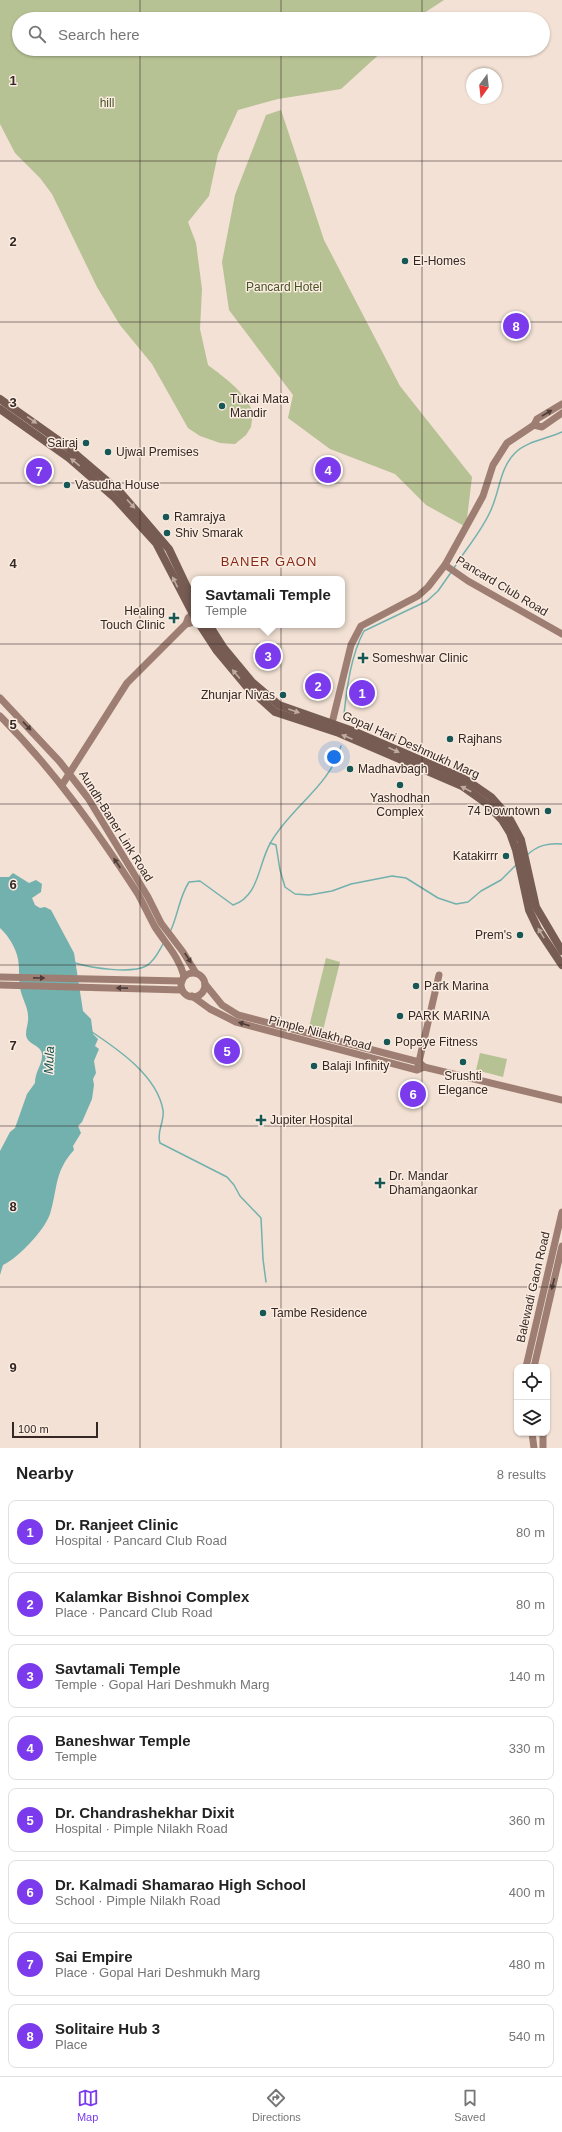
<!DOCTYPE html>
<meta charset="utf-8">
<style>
:root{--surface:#fff;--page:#f6f6f6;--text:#222;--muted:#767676;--line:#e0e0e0;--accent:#7c3aed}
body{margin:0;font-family:Arial,sans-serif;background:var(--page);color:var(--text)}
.controls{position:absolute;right:12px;bottom:12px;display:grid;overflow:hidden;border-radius:8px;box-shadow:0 1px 3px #0004}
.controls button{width:36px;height:36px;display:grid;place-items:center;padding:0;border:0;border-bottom:1px solid var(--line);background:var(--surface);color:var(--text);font:20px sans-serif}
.compass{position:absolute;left:466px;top:68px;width:36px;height:36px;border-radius:50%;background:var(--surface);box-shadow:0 1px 3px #0004;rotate:195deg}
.scale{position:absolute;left:12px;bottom:10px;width:86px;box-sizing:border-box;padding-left:4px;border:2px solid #342724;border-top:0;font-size:11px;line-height:14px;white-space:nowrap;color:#342724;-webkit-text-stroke:3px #faece0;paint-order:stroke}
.you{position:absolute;left:334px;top:757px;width:14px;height:14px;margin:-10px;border:3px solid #fff;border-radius:50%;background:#1a73e8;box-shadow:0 0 0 6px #1a73e833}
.badge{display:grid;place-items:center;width:26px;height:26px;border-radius:50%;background:var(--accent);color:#fff;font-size:13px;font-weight:700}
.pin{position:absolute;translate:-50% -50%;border:2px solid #fff;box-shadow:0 1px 4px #0006}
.popup{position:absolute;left:191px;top:576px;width:154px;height:52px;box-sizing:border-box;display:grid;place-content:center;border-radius:8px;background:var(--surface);filter:drop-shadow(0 1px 3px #0005);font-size:13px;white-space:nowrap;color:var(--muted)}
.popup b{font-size:15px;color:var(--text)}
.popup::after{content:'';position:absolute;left:50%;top:100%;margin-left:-8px;border:8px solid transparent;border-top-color:var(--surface)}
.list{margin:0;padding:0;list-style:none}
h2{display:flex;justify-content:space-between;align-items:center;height:52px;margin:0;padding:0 16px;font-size:17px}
h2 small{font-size:13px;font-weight:400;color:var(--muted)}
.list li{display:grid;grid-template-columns:26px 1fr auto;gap:12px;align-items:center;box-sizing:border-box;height:64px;margin:0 8px 8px;padding:0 8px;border:1px solid var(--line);border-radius:8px}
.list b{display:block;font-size:15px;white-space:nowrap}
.list p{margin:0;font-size:13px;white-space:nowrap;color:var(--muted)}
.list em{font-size:13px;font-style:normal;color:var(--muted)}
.icon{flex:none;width:22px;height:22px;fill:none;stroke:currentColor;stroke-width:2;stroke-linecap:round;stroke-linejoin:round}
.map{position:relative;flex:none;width:562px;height:1448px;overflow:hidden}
.search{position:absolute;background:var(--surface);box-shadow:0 1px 3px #0004;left:12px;right:12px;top:12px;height:44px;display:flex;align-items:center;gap:10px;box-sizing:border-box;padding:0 14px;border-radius:22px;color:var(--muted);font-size:15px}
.sheet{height:628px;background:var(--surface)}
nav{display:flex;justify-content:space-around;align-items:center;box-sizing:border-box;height:56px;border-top:1px solid var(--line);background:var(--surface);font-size:11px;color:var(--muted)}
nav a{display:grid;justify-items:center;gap:2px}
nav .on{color:var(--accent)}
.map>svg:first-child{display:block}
.green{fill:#b6c194}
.water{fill:#72b1ae}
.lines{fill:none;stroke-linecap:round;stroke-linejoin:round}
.stream{stroke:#72b1ae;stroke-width:1.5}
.secondary{stroke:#9e7e72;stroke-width:7}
.primary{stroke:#775c53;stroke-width:8}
.oneway{fill:#4e3d38}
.oneway2{fill:#bfaba1}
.grid{fill:none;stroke:#342724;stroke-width:1;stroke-opacity:0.55}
.poi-dot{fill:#175756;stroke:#faece0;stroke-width:1.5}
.labels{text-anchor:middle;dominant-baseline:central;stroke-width:3;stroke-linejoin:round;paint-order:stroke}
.park-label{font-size:12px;fill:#475326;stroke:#faece0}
.poi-label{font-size:12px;fill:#342724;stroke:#faece0;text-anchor:start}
.street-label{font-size:12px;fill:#342724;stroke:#faece0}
.neighbourhood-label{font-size:13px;letter-spacing:1px;fill:#882918;stroke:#faece0}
.water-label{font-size:13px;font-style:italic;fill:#175756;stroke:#faece0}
.grid-label{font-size:13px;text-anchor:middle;font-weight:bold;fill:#342724;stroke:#faece0;stroke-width:3;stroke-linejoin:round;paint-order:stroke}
</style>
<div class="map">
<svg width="562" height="1448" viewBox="0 0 562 1448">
<rect width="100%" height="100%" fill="#f2e1d4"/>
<g class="green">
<path d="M0 0H444L415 19H19V49H385L341 89 278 99 238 110 218 154 209 196 188 222 196 243 202 289 200 329 208 365C225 378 244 391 253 412L251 427 246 435 235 444 220 443 200 436 188 428 152 364 120 325 97 287 52 194 40 178 15 153 0 124Z"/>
<path d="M281 110 324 240 400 386 472 477 466 527 426 505 395 474 330 449 288 418 293 395 229 310 222 262 235 195 266 115Z"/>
<path d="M326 958 340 962 323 1030 309 1027Z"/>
<path d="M480 1053 507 1059 503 1077 476 1070Z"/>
</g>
<path class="water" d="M13 873 29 883 36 880 42 884 41 892 32 898 35 905 40 908 45 907 51 910 74 953 83 1011 91 1019 93 1034 98 1039 95 1046 99 1049 94 1061 96 1073 93 1079 94 1085 92 1099 82 1122 78 1126 81 1133 73 1146 74 1150C54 1172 58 1188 50 1214 44 1231 18 1258 3 1265L0 1275V1151L10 1132 15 1128 27 1094 35 1083C35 1071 43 1064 42 1054 41 1044 26 1045 26 1034 26 1028 29 1022 28 1016 28 1008 23 1000 21 992 18 981 20 970 18 959 16 948 8 935 0 928V877H9Z"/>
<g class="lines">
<g class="stream">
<path d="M454 568C465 550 481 532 490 512 500 492 499 469 515 453 527 441 547 439 562 432"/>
<path d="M344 714C347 687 351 655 364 631L427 601 438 591 452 571"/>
<path d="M270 843 276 845 280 870 285 887 295 894 309 895 332 891 351 884 392 876 406 878 438 898 456 904 468 902 481 891 501 880 516 865"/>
<path d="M527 855C538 845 548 843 562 844"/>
<path d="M170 932C178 916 179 897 189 882L200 881 233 905C260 896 258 863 271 842 291 807 330 786 341 746"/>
<path d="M75 963C92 968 131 974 146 966 154 962 159 951 163 944"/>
<path d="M92 1032C119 1050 157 1076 163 1110 165 1121 156 1132 160 1143L227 1177 234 1185 240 1196 261 1218 263 1259 266 1282"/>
</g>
<g class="secondary">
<path d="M534 425 542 427 562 413"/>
<path d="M445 565 468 581 562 634"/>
<path d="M194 613 188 618 186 624 194 622"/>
<path d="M0 698 60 762 88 798 148 897 161 923 183 952 196 973"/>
<path d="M0 716C54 770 97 831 138 894 144 905 149 916 155 927 166 944 179 957 184 976"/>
<path d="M332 723 351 645 361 626 418 596 428 587 445 565 477 507 483 496 493 465 507 443 534 425 537 419 562 404"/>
<path d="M62 785 127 683 186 624"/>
<circle cx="193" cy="985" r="12"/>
<path d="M0 977 182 981"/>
<path d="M205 984 222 1005 238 1015 419 1062 424 1067"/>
<path d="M0 985 182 990"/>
<path d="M192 996 210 1009 236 1022 417 1070 424 1067"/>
<path d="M418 1066 439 975"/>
<path d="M424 1067 562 1100"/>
<path d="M526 1367 562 1212"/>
<path d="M534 1367 562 1246"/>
<path d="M532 1433 534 1448"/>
<path d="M543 1433V1448"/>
</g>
<g class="primary">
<path d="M0 399 65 445 120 492 169 549 194 602"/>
<path d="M0 409 69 458 115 498 156 543 194 616"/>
<path d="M200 625 217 651 247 687 275 712 339 733 462 786 486 803 502 820 510 833 516 850 529 910 538 929 562 965"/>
<path d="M209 625 223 647 252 682 279 705 353 731 465 779 491 797 508 816 521 840 536 907 562 951"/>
</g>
</g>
<defs><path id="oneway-solid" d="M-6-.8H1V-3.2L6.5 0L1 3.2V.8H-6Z"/></defs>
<g class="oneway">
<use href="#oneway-solid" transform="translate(547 413) rotate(-31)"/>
<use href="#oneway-solid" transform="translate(27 726) rotate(47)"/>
<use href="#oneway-solid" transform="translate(117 863) rotate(-124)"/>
<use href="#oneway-solid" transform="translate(188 958) rotate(57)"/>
<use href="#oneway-solid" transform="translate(39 978) rotate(1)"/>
<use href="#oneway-solid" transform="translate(122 988) rotate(-179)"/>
<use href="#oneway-solid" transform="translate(244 1024) rotate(-163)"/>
<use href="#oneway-solid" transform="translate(553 1284) rotate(104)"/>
</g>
<g class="oneway2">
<use href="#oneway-solid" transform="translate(32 420) rotate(35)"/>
<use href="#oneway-solid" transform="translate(75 462) rotate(-141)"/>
<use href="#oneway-solid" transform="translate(131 504) rotate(48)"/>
<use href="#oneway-solid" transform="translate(175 582) rotate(-116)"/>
<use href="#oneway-solid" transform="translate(236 674) rotate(-130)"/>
<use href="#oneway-solid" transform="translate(294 711) rotate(19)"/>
<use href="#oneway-solid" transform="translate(347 737) rotate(-157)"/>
<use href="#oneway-solid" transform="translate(394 750) rotate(24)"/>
<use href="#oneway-solid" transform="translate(466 789) rotate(-152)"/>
<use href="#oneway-solid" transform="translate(541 933) rotate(-122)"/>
</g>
<path class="grid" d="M140 0V19M281 0V19M422 0V19M140 49V1448M281 49V1448M422 49V1448M0 161H562M0 322H562M0 483H562M0 644H562M0 804H562M0 965H562M0 1126H562M0 1287H562"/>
<g class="poi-dot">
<circle cx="405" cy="261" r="4"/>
<circle cx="222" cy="406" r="4"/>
<circle cx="86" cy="443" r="4"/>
<circle cx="108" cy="452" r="4"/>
<circle cx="67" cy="485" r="4"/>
<circle cx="166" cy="517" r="4"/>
<circle cx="167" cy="533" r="4"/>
<path d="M172 612h4v4h4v4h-4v4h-4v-4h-4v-4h4z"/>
<path d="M361 652h4v4h4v4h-4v4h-4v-4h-4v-4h4z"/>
<circle cx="283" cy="695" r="4"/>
<circle cx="450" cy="739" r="4"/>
<circle cx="350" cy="769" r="4"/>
<circle cx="400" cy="785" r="4"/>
<circle cx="548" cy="811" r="4"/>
<circle cx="506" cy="856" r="4"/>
<circle cx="520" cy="935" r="4"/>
<circle cx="416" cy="986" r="4"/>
<circle cx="400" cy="1016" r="4"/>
<circle cx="387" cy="1042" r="4"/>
<circle cx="463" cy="1062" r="4"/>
<circle cx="314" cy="1066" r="4"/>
<path d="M259 1114h4v4h4v4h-4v4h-4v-4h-4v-4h4z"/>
<path d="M378 1177h4v4h4v4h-4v4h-4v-4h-4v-4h4z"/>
<circle cx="263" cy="1313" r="4"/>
</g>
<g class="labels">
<g class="park-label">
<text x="107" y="103">hill</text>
<text x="284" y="287">Pancard Hotel</text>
</g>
<g class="poi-label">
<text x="413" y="261">El-Homes</text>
<text x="230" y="399">Tukai Mata<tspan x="230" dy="14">Mandir</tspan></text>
<text x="78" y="443" text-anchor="end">Sairaj</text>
<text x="116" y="452">Ujwal Premises</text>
<text x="75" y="485">Vasudha House</text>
<text x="174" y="517">Ramrajya</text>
<text x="175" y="533">Shiv Smarak</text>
<text x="165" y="611" text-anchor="end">Healing<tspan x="165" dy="14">Touch Clinic</tspan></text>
<text x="372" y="658">Someshwar Clinic</text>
<text x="275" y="695" text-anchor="end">Zhunjar Nivas</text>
<text x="458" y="739">Rajhans</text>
<text x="358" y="769">Madhavbagh</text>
<text x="400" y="798" text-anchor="middle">Yashodhan<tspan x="400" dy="14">Complex</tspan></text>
<text x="540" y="811" text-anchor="end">74 Downtown</text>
<text x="498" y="856" text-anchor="end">Katakirrr</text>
<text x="512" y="935" text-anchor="end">Prem's</text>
<text x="424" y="986">Park Marina</text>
<text x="408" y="1016">PARK MARINA</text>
<text x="395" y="1042">Popeye Fitness</text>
<text x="322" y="1066">Balaji Infinity</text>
<text x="463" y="1076" text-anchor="middle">Srushti<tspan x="463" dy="14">Elegance</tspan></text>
<text x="270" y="1120">Jupiter Hospital</text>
<text x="389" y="1176">Dr. Mandar<tspan x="389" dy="14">Dhamangaonkar</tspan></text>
<text x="271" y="1313">Tambe Residence</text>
</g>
<g class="street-label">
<text transform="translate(502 586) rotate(31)">Pancard Club Road</text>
<text transform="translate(411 745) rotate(24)">Gopal Hari Deshmukh Marg</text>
<text transform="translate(116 826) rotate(58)">Aundh-Baner Link Road</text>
<text transform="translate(320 1033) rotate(15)">Pimple Nilakh Road</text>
<text transform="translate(533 1287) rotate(-77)">Balewadi Gaon Road</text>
</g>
<g class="neighbourhood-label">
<text x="269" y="561">BANER GAON</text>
</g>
<g class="water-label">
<text transform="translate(49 1060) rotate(-87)">Mula</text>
</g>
</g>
<g class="grid-label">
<text x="13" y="85">1</text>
<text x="13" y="246">2</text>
<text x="13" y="407">3</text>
<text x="13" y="568">4</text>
<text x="13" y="729">5</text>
<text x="13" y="889">6</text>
<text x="13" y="1050">7</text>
<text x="13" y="1211">8</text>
<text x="13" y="1372">9</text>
</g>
</svg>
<div class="controls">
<button><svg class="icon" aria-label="locate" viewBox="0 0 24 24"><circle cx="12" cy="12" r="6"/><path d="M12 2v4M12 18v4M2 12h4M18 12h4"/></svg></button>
<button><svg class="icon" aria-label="layers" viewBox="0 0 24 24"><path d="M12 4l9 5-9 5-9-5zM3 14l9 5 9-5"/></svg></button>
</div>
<svg class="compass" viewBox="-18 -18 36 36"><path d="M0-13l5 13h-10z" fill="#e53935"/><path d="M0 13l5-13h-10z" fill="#767676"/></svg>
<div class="scale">100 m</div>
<div class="you"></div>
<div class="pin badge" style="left:362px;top:693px">1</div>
<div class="pin badge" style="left:318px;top:686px">2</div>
<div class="pin badge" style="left:268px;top:656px">3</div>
<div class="popup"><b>Savtamali Temple</b>Temple</div>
<div class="pin badge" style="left:328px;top:470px">4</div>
<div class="pin badge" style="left:227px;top:1051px">5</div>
<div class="pin badge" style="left:413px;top:1094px">6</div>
<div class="pin badge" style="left:39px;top:471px">7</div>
<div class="pin badge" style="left:516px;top:326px">8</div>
<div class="search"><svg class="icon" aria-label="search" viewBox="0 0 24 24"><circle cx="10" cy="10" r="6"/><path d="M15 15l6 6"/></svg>Search here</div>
</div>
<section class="sheet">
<h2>Nearby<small>8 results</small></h2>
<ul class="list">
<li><span class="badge">1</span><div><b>Dr. Ranjeet Clinic</b><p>Hospital · Pancard Club Road</p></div><em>80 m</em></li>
<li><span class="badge">2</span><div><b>Kalamkar Bishnoi Complex</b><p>Place · Pancard Club Road</p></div><em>80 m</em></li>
<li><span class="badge">3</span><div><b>Savtamali Temple</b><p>Temple · Gopal Hari Deshmukh Marg</p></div><em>140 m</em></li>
<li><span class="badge">4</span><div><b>Baneshwar Temple</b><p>Temple</p></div><em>330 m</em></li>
<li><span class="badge">5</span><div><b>Dr. Chandrashekhar Dixit</b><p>Hospital · Pimple Nilakh Road</p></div><em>360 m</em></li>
<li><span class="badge">6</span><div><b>Dr. Kalmadi Shamarao High School</b><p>School · Pimple Nilakh Road</p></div><em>400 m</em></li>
<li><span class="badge">7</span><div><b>Sai Empire</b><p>Place · Gopal Hari Deshmukh Marg</p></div><em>480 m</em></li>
<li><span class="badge">8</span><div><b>Solitaire Hub 3</b><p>Place</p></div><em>540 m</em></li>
</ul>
</section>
<nav>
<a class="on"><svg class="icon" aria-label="map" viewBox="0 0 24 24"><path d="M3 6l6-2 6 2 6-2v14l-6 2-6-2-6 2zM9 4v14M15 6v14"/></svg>Map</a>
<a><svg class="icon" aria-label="directions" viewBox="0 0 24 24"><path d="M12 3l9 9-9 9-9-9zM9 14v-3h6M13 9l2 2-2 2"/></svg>Directions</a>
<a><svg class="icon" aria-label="saved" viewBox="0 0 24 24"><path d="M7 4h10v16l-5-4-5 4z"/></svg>Saved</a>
</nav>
